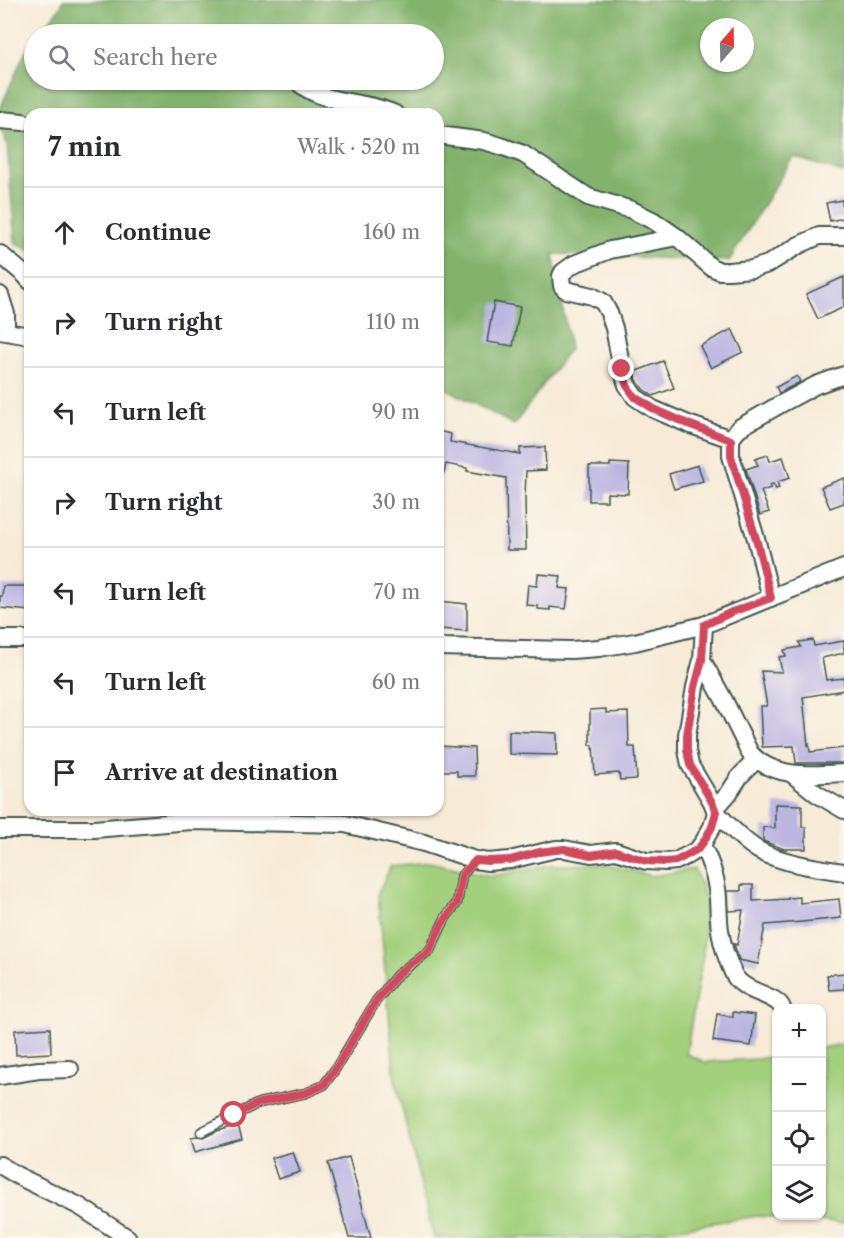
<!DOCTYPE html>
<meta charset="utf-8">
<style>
:root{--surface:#fff;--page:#f7f7f7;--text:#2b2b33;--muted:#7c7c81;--line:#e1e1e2}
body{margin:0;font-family:"Libre Caslon Text",serif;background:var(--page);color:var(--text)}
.controls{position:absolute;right:18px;bottom:18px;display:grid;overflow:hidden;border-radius:12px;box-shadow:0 2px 4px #0004}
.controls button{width:54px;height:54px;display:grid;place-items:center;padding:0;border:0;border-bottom:2px solid var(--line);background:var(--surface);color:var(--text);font:30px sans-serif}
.compass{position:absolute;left:700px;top:18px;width:54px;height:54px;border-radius:50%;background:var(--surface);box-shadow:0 2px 4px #0004;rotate:20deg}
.stop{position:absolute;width:18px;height:18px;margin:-14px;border:4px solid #d1495b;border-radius:50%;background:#fff}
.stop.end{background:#d1495b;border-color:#fff;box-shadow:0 2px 6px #0008}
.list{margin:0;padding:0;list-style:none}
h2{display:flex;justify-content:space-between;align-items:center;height:78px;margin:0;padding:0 24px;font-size:26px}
h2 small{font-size:20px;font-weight:400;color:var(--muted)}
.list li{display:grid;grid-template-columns:39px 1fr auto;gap:18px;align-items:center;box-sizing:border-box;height:90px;padding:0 24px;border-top:2px solid var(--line)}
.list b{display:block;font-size:22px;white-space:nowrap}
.list em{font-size:20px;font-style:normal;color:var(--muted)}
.icon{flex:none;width:33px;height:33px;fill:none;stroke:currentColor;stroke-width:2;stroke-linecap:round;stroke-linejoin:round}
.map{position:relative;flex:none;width:844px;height:1238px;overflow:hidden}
.search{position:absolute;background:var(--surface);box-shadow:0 2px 4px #0004;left:24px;top:24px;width:420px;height:66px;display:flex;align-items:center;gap:15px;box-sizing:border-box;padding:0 21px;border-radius:33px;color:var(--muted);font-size:22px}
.panel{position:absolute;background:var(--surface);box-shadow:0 2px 4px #0004;left:24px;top:108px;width:420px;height:708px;border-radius:18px}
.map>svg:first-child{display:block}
.green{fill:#a3d07d;stroke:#618658;stroke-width:1.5}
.forest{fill:#82b26c;stroke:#507850;stroke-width:1.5;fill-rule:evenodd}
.building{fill:#bbb5e2}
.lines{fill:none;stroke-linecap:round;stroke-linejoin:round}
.lane-casing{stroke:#3f574d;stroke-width:11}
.street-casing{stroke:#3f574d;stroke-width:20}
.lane{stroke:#fff;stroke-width:8}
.street{stroke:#fff;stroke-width:16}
.route{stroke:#d1495b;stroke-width:8}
</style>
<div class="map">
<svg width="844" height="1238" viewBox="0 0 844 1238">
<rect width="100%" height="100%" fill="#fbf7ec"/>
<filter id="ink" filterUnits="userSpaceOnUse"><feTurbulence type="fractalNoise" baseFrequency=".0167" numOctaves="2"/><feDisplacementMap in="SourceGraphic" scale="12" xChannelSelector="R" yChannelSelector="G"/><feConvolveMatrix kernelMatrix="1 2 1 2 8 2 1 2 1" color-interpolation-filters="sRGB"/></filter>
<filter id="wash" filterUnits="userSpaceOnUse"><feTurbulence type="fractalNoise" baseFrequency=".008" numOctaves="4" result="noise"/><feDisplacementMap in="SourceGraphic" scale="24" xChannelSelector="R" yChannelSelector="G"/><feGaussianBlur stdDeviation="1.35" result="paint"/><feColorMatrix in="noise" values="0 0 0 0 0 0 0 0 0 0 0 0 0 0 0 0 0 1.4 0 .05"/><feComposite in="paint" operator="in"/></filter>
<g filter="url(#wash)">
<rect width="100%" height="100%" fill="#f7ebd8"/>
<path class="green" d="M429 862 491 876 551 865 602 864 652 876 694 869 706 898 703 954 686 1054 705 1062 758 1059 776 1056V1216H822V1048L844 1044V1223L757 1216 653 1232 628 1238H434L395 1080 378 893 391 866Z"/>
<path class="forest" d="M63 0H844V173L793 157 729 261 553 254 570 348 514 425 438 384V114H30V251L15 243 7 144 0 128V109L25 52 34 40V80H434V34H39L61 6ZM709 27H745V63H709Z"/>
<g id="blocks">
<g class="building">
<path d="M842 200 844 218 830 221 826 203Z"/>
<path d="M844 277V307L818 319 806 294Z"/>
<path d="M494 302 520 307 513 346 487 342Z"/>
<path d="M732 329 743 352 711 368 700 346Z"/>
<path d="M663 361 674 388 653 396 643 389 637 380 634 372Z"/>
<path d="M797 376 800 382 779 393 776 387Z"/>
<path d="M438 431 451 434 450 442 520 454V448L545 447 546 470 526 471 525 498 526 550H507L506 478 467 471V468L446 464 444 473 438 472Z"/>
<path d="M768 455 770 461 783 457 790 478 777 482 779 488 776 489 773 484 770 485 771 488 761 491 769 512 760 515 746 469 758 465 755 459Z"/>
<path d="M610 463 629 464 628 494 607 493V501H589V466H610Z"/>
<path d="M698 465 703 481 674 489 669 474Z"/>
<path d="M844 478V503L830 508 821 487Z"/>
<path d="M538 574 561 576 559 588 569 589 566 609 550 607V610L538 609V606L526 605 528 585 537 586Z"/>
<path d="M3 586H30V611L0 608V596H2Z"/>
<path d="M438 601 467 604V631L438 629Z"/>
<path d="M813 640 814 646 844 641V653L822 658 826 680 844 678V690L803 697 808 745 809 744 810 752 844 748V763H796L794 746 762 747 760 706H767L761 671 782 672 779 657 786 656 784 650 801 647 799 642Z"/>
<path d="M606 709V713L628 712 629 747H635L637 779 620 780 619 773 595 775 593 745H590V710Z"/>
<path d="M509 731 557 733V755L509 754Z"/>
<path d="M438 746 474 748 475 776H457V771H438Z"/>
<path d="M775 804 802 805V827H806V849H784L763 841V827L775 828Z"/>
<path d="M741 885H753V901L788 899V898L800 897V903L839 899 841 918 802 922 765 925 758 964 739 960 734 944 737 945 743 910 729 911 728 891H741Z"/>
<path d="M844 973V989L829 990 827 975Z"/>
<path d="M733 1012 755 1015 751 1046 713 1041 717 1014 733 1017Z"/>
<path d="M50 1028 51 1053 16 1055 15 1030Z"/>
<path d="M238 1125 242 1139 195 1152 191 1138 197 1137 203 1138 217 1131Z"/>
<path d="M293 1152 300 1172 278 1179 271 1158Z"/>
<path d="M349 1157 371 1238H349L328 1163Z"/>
</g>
</g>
</g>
<g filter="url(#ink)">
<use href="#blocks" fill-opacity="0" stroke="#3f574d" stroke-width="1.5"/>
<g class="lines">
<g class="lane-casing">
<path id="lane" d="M201 1132 259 1103 306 1093 324 1085 336 1068 376 1001 397 975 430 950 446 917 457 903 462 875 475 860"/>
</g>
<g class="street-casing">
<g id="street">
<path d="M296 80C321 106 364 99 395 114"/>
<path d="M0 120 23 122"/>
<path d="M438 135 484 141 501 146 523 154 588 197 632 210 654 221 677 237 711 267 720 271H729L752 269 768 264 799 245 819 236H844"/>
<path d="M677 237 610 250 574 264 563 272 561 276 562 286 566 290 592 296 603 302 609 313 614 328 622 369 627 385 635 397 653 409 688 424 731 439"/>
<path d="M0 254 25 275 30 281"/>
<path d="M0 295 6 314V331"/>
<path d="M0 331 30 336"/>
<path d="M771 598 757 542 731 456V439L739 428 779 405 816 385 844 375"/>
<path d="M0 639H30"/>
<path d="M438 647 571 650 599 648 635 642 704 625 844 568"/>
<path d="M702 660 724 700 750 753C773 779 812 775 844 773"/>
<path d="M792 774 817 794 844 810"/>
<path d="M715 809 729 793 740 776 756 760"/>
<path d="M716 812C728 825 742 840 758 850 781 863 817 868 844 872"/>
<path d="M0 829H94L191 821 345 824 424 843 475 860 488 862 510 860 556 849H564L591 854 616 851 646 861 666 862 676 861 688 855 698 849 704 841 712 827 716 812 712 802 690 765 687 750V735L695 687 702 660 704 625"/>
<path d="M702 845C709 859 715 873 717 889 719 902 718 917 720 930 722 945 728 962 734 975 745 994 777 994 782 1008"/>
<path d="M0 1076 39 1070 70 1069"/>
<path d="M0 1165 18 1176 79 1206 128 1238"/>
</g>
</g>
<use href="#lane" class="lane"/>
<use href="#street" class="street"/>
</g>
</g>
<g class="lines" filter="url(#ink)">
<path class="route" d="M234 1115 259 1103 306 1093 324 1085 336 1068 376 1001 397 975 409 965 426 954 430 950 442 924 457 903 462 875 476 860 488 861 510 860 539 852 564 849 591 855 616 851 646 861 666 862 676 861 698 849 704 841 712 827 716 812 712 802 690 765 687 750V735L695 687 702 660 704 625 732 612 771 598 757 542 731 456V440L688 424 654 409 635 397 627 386 622 369"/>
</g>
</svg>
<div class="controls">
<button>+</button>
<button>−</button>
<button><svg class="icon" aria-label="locate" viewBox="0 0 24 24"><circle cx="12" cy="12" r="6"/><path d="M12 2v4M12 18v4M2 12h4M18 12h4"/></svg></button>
<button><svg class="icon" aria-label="layers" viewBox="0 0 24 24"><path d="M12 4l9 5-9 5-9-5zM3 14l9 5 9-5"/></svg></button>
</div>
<svg class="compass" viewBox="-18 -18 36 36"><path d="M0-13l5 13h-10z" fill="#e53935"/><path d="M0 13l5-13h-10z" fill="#7c7c81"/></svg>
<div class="stop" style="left:234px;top:1115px"></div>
<div class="stop end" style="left:622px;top:369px"></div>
<div class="search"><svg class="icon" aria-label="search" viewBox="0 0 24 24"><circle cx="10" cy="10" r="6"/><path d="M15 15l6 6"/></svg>Search here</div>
<section class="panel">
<h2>7 min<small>Walk · 520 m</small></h2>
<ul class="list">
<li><svg class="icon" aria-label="ahead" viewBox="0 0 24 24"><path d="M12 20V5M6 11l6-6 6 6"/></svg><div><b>Continue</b></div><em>160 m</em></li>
<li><svg class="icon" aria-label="right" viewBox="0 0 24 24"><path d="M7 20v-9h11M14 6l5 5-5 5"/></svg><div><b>Turn right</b></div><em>110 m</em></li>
<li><svg class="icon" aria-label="left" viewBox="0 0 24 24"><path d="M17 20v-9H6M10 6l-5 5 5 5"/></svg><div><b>Turn left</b></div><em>90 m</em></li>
<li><svg class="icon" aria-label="right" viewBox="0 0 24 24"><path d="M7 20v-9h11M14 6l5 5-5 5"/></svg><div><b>Turn right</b></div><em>30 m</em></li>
<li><svg class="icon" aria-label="left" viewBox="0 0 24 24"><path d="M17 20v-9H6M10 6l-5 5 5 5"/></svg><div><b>Turn left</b></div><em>70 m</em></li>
<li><svg class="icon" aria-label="left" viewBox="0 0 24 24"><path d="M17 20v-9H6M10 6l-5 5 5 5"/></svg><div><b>Turn left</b></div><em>60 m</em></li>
<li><svg class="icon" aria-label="arrive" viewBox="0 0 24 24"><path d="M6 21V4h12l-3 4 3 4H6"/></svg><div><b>Arrive at destination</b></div></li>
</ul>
</section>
</div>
